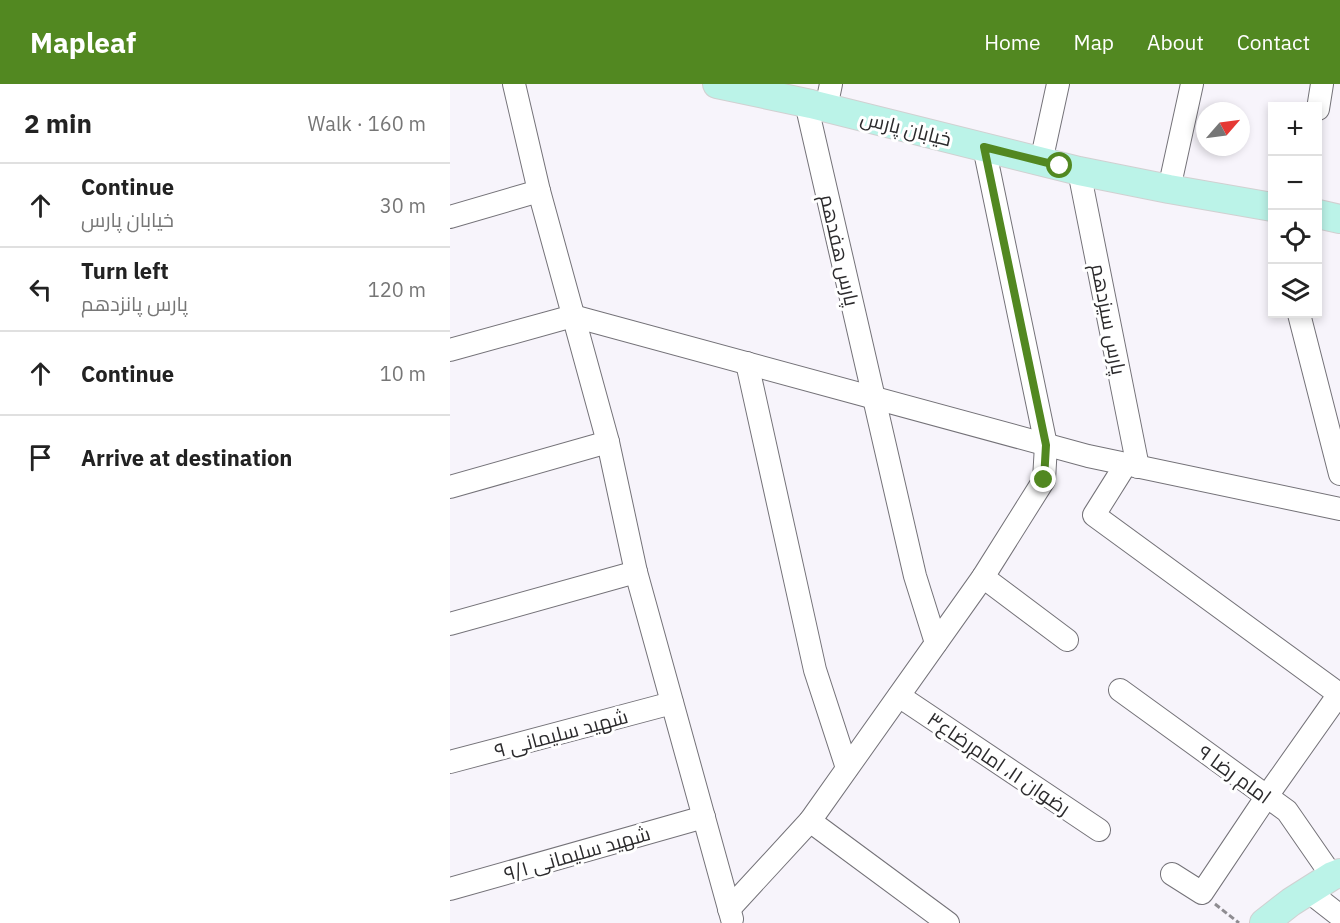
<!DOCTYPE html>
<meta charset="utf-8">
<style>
:root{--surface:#fff;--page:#f6f6f6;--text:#222;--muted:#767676;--line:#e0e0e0;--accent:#528821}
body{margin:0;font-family:"IBM Plex Sans",Cairo,sans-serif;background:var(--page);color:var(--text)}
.controls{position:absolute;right:18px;top:18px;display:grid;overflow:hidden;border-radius:0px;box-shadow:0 3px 9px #0003}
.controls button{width:54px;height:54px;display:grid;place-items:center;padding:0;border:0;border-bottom:2px solid var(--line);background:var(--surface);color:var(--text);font:30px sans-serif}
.compass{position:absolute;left:746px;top:18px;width:54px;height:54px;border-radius:50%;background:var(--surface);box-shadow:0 3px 9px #0003;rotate:62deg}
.stop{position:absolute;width:18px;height:18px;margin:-14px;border:4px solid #528821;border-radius:50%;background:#fff}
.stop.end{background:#528821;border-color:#fff;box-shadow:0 2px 6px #0008}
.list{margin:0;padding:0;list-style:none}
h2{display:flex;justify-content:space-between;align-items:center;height:78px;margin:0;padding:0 24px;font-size:26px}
h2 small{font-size:20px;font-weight:400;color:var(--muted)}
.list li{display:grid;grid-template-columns:39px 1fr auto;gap:18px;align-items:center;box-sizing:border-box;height:84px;padding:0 24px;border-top:2px solid var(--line)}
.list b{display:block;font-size:22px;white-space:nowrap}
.list p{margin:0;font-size:20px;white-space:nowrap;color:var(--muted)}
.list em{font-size:20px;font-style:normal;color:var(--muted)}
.icon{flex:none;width:33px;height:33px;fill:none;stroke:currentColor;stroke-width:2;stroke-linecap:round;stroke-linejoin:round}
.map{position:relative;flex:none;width:890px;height:839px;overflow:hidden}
header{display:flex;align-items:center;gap:36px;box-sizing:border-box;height:84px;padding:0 30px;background:var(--accent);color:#fff}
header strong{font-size:28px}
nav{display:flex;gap:33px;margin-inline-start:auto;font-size:21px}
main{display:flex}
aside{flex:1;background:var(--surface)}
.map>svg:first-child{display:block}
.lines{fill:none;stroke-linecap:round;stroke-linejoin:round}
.minor-casing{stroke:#747278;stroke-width:24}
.major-casing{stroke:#d1d0d1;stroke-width:30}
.path{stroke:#8e8c91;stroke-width:3;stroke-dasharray:6 3;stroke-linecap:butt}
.minor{stroke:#fff;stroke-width:22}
.major{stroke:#bbf3e8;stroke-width:28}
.route{stroke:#528821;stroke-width:8}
.labels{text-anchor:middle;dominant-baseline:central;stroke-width:6;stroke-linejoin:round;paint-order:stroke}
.street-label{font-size:20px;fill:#2c2b2d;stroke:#fff}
</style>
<header>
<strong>Mapleaf</strong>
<nav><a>Home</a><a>Map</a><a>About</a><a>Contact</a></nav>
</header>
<main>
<aside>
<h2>2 min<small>Walk · 160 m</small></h2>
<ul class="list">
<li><svg class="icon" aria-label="ahead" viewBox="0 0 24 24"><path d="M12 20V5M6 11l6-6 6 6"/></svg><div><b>Continue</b><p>خیابان پارس</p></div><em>30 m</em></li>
<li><svg class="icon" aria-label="left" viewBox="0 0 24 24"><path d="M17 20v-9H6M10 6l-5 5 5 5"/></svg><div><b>Turn left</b><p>پارس‌ پانزدهم</p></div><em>120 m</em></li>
<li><svg class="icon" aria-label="ahead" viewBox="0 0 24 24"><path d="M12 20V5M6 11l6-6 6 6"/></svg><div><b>Continue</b></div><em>10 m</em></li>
<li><svg class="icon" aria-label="arrive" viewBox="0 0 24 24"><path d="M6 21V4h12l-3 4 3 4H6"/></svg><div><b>Arrive at destination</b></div></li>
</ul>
</aside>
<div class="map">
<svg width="890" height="839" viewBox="0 0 890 839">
<rect width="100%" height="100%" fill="#f7f4fb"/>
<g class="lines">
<g class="minor-casing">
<g id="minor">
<path d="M64 0 89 107 158 358 186 488 282 835"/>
<path d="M356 19 465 492 486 559"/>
<path d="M376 24 381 0"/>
<path d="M868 25 872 0"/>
<path d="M591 78 608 0"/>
<path d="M629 87 688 383"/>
<path d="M719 105 742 0"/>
<path d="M0 133 89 107"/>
<path d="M849 230 890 390"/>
<path d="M123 232 638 372 890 425"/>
<path d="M0 266 123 232"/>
<path d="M297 279 365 586 397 684"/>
<path d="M676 380 644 431 889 610 817 712 752 809 722 790"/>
<path d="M0 403 158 358"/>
<path d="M533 493 617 556"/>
<path d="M0 540 186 488"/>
<path d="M670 606 837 727 882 792"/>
<path d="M449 612 649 746"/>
<path d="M0 678 222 619"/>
<path d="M360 737 498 839"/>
<path d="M0 805 254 733"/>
<path d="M858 807 890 832"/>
<path d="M279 825 360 737 533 493 594 396 596 361 534 63"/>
</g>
</g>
<g class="major-casing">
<g id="major">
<path d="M267 0 361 20 629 87 719 105 822 123"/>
<path d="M868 130 890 135"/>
<path d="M814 839 841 818 882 792 890 789"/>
</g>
</g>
<path class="path" d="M765 820 789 839"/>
<use href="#minor" class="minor"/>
<use href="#major" class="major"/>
</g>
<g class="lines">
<path class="route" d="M594 396 596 361 534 63 610 82"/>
</g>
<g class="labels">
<g class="street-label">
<text transform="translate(456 44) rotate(14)">خیابان پارس</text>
<text transform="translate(390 166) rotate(77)">پارس‌ هفدهم</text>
<text transform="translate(659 235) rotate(79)">پارس‌ سیزدهم</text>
<text transform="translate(111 649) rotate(-15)">شهید سلیمانی ۹</text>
<text transform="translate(549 679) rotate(34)">رضوان ۱۱، امام‌رضا‌ع‌۳</text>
<text transform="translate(785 690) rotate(36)">امام رضا ۹</text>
<text transform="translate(127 769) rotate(-16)">شهید سلیمانی ۹/۱</text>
</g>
</g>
</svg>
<div class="controls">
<button>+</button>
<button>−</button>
<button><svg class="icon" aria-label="locate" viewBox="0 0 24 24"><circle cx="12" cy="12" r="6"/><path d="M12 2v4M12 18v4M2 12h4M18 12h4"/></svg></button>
<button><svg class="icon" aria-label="layers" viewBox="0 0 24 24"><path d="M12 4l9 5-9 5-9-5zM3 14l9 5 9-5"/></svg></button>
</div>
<svg class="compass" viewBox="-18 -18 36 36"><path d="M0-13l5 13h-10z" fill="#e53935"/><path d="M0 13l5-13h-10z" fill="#767676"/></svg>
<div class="stop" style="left:610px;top:82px"></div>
<div class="stop end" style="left:594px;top:396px"></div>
</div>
</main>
